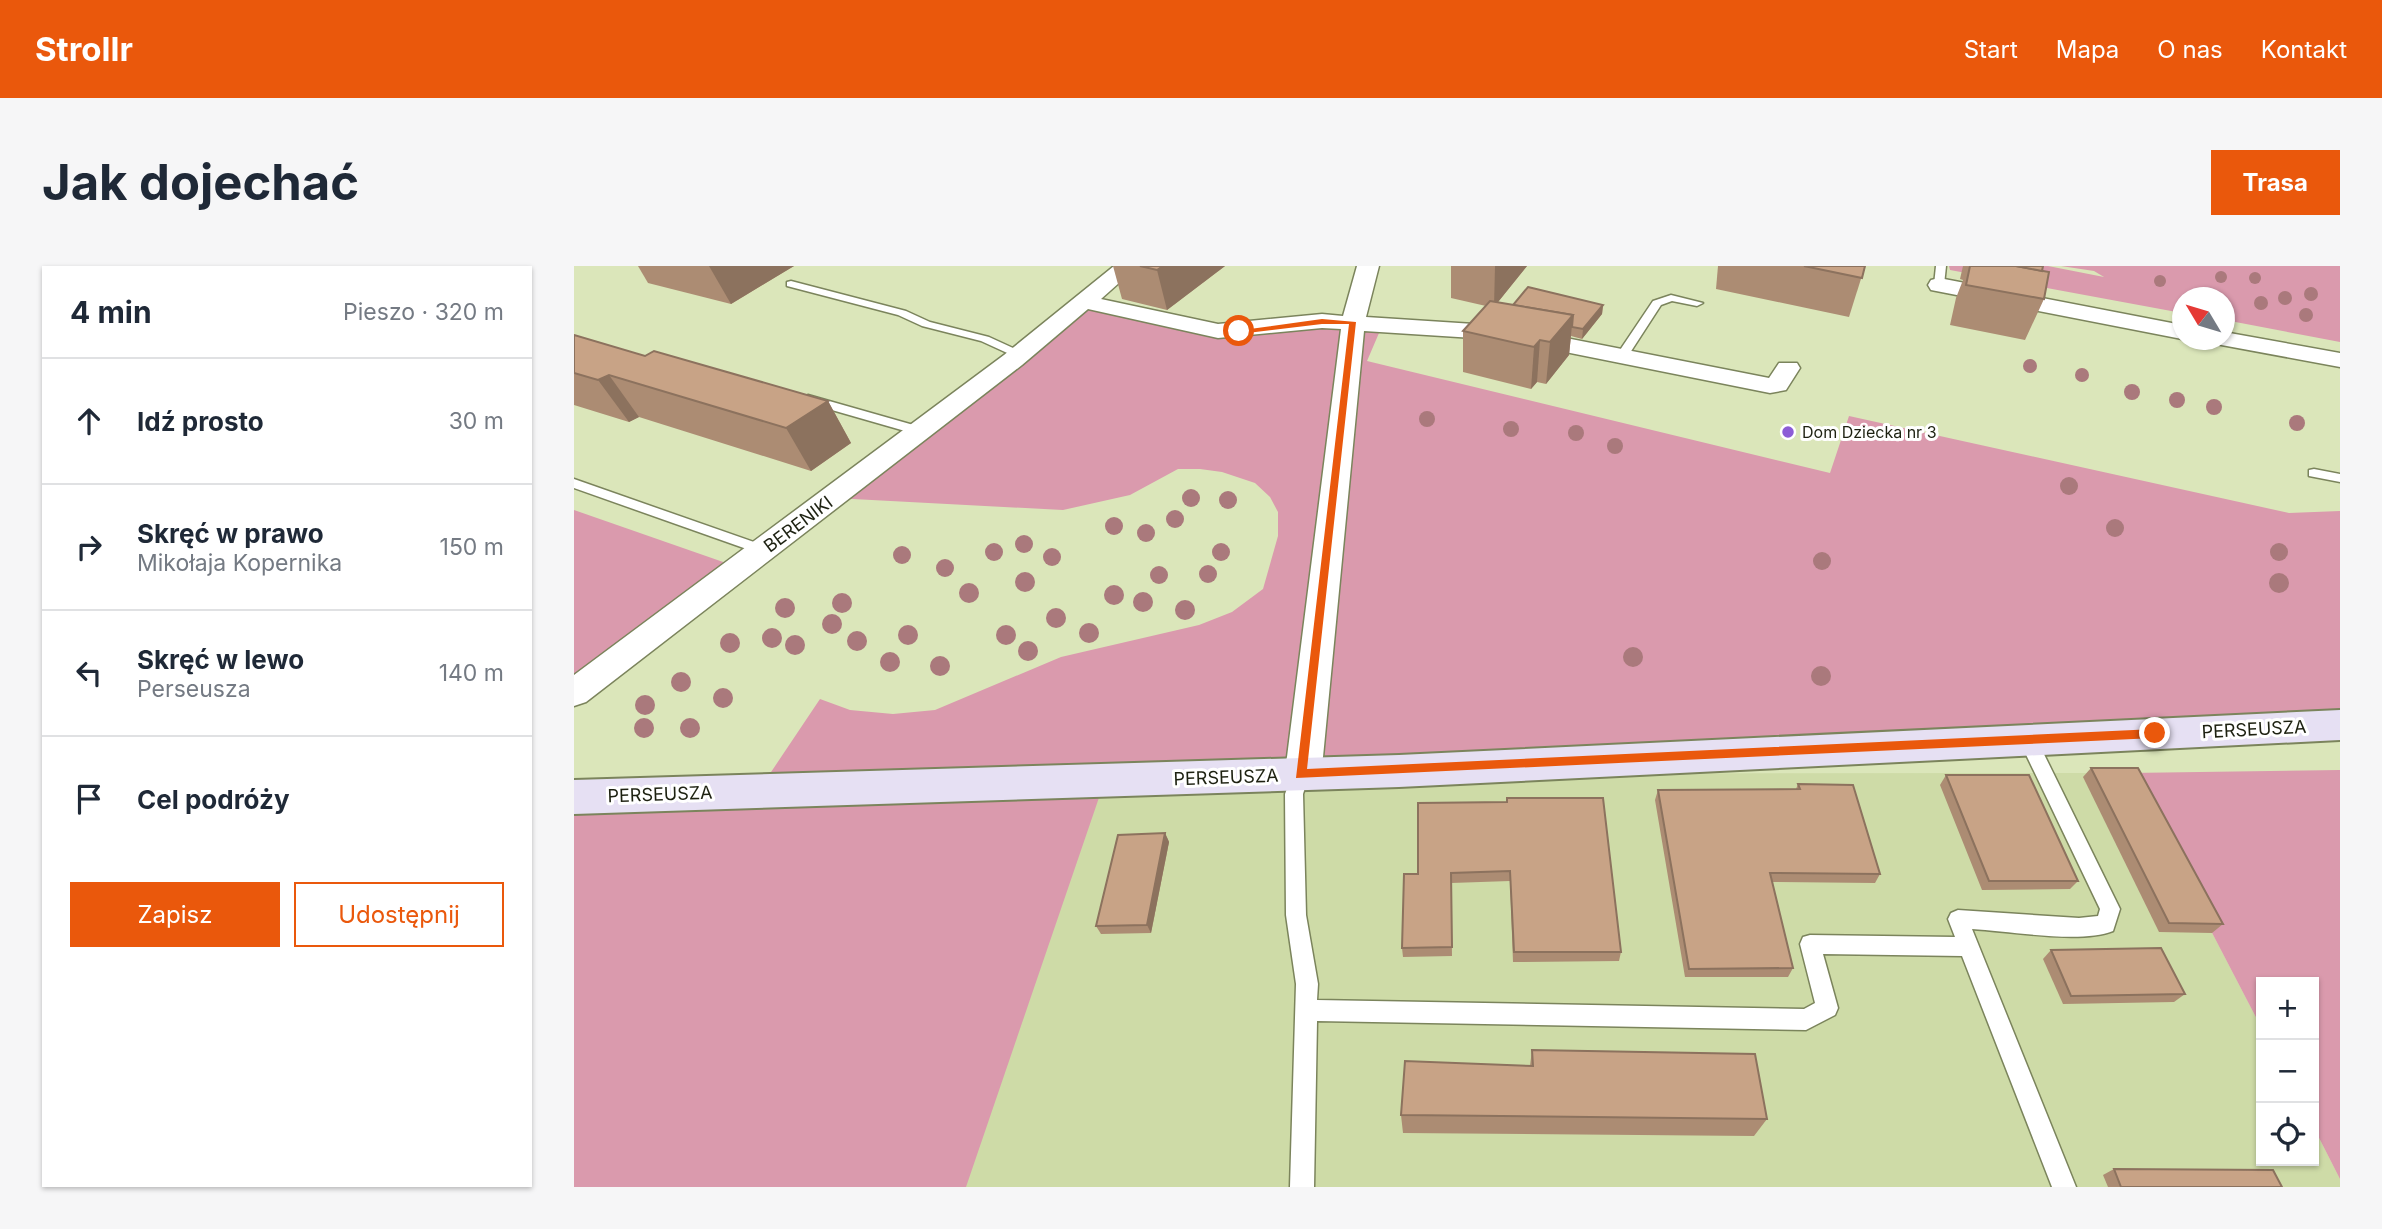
<!DOCTYPE html>
<html lang="pl">
<meta charset="utf-8">
<style>
:root{--surface:#fff;--page:#f6f6f7;--text:#1f2937;--muted:#747a83;--line:#e0e1e3;--accent:#ea580c}
body{margin:0;font-family:Inter,sans-serif;background:var(--page);color:var(--text)}
.controls{position:absolute;right:21px;bottom:21px;display:grid;overflow:hidden;border-radius:0px;box-shadow:0 2px 5px #0004}
.controls button{width:63px;height:63px;display:grid;place-items:center;padding:0;border:0;border-bottom:2px solid var(--line);background:var(--surface);color:var(--text);font:35px sans-serif}
.compass{position:absolute;left:1598px;top:21px;width:63px;height:63px;border-radius:50%;background:var(--surface);box-shadow:0 2px 5px #0004;rotate:308deg}
.stop{position:absolute;width:21px;height:21px;margin:-16px;border:5px solid #ea580c;border-radius:50%;background:#fff}
.stop.end{background:#ea580c;border-color:#fff;box-shadow:0 2px 7px #0008}
.list{margin:0;padding:0;list-style:none}
h2{display:flex;justify-content:space-between;align-items:center;height:91px;margin:0;padding:0 28px;font-size:30px}
h2 small{font-size:23px;font-weight:400;color:var(--muted)}
.list li{display:grid;grid-template-columns:46px 1fr auto;gap:21px;align-items:center;box-sizing:border-box;height:126px;padding:0 28px;border-top:2px solid var(--line)}
.list b{display:block;font-size:26px;white-space:nowrap}
.list p{margin:0;font-size:23px;white-space:nowrap;color:var(--muted)}
.list em{font-size:23px;font-style:normal;color:var(--muted)}
.actions{display:flex;gap:14px;padding:21px 28px}
.actions a{flex:1;padding:16px 0;border:2px solid var(--accent);border-radius:0px;text-align:center;font-size:24px;color:var(--accent)}
.actions .main{background:var(--accent);color:#fff}
.icon{flex:none;width:38px;height:38px;fill:none;stroke:currentColor;stroke-width:2;stroke-linecap:round;stroke-linejoin:round}
.map{position:relative;flex:none;width:1766px;height:921px;overflow:hidden;border-radius:0px}
header{display:flex;align-items:center;gap:42px;box-sizing:border-box;height:98px;padding:0 35px;background:var(--accent);color:#fff}
header strong{font-size:33px}
nav{display:flex;gap:38px;margin-inline-start:auto;font-size:24px}
.intro{display:flex;align-items:center;justify-content:space-between;box-sizing:border-box;height:168px;padding:0 42px}
h1{margin:0;font-size:49px}
.button{padding:18px 32px;border-radius:0px;background:var(--accent);color:#fff;font-size:24px;font-weight:700}
main{display:flex;gap:42px;padding:0 42px}
aside{flex:1;background:var(--surface);border-radius:0px;box-shadow:0 2px 5px #0004}
.map>svg:first-child{display:block}
.built{fill:#cedba7}
.green{fill:#da9aad}
.lines{fill:none;stroke-linecap:round;stroke-linejoin:round}
.lane-casing{stroke:#7b845c;stroke-width:3}
.street-casing{stroke:#7b845c;stroke-width:3}
.secondary-casing{stroke:#7b845c;stroke-width:4}
.lane{fill:#fff;fill-rule:evenodd}
.street{fill:#fff;fill-rule:evenodd}
.secondary{fill:#e6e0f3;fill-rule:evenodd}
.tree{fill:#aa797c}
.wall{fill:#ac8c73}
.shaded-wall{fill:#8c725e}
.building{fill:#c8a386;stroke:#8c725e;stroke-width:2}
.route{fill:#ea580c}
.poi-dot{fill:#8c5cd6;stroke:#fff;stroke-width:2.5}
.labels{text-anchor:middle;dominant-baseline:central;stroke-width:6;stroke-linejoin:round;paint-order:stroke}
.far-poi-label{font-size:16px;fill:#1d2111;stroke:#fff;text-anchor:start}
.street-label{font-size:18px;fill:#1d2111;stroke:#fff}
</style>
<header>
<strong>Strollr</strong>
<nav><a>Start</a><a>Mapa</a><a>O nas</a><a>Kontakt</a></nav>
</header>
<div class="intro"><h1>Jak dojechać</h1><a class="button">Trasa</a></div>
<main>
<aside>
<h2>4 min<small>Pieszo · 320 m</small></h2>
<ul class="list">
<li><svg class="icon" aria-label="ahead" viewBox="0 0 24 24"><path d="M12 20V5M6 11l6-6 6 6"/></svg><div><b>Idź prosto</b></div><em>30 m</em></li>
<li><svg class="icon" aria-label="right" viewBox="0 0 24 24"><path d="M7 20v-9h11M14 6l5 5-5 5"/></svg><div><b>Skręć w prawo</b><p>Mikołaja Kopernika</p></div><em>150 m</em></li>
<li><svg class="icon" aria-label="left" viewBox="0 0 24 24"><path d="M17 20v-9H6M10 6l-5 5 5 5"/></svg><div><b>Skręć w lewo</b><p>Perseusza</p></div><em>140 m</em></li>
<li><svg class="icon" aria-label="arrive" viewBox="0 0 24 24"><path d="M6 21V4h12l-3 4 3 4H6"/></svg><div><b>Cel podróży</b></div></li>
</ul>
<div class="actions"><a class="main">Zapisz</a><a>Udostępnij</a></div>
</aside>
<div class="map">
<svg width="1766" height="921" viewBox="0 0 1766 921">
<rect width="100%" height="100%" fill="#dbe6ba"/>
<path class="built" d="M1555 507 1687 761V895H1740V862L1766 913V921H391L532 508Z"/>
<g class="green">
<path d="M1375 0H1474L1530 11 1520 5 1487 0H1766V76L1651 54 1650 32H1608V47L1376 4Z"/>
<path d="M512 36 644 65 748 55 808 60 793 95 1256 207 1275 150 1715 247 1766 245V459L531 514 392 921H0V531L185 524 246 433 276 444 319 448 361 444 487 391 625 359 658 346 689 323 704 270V246L696 231 681 217 648 206 626 203H604L556 229 489 244 260 232Z"/>
<path d="M0 244 152 297 0 411Z"/>
<path d="M1766 504V913L1740 862V716H1687V761L1555 507Z"/>
</g>
<g class="lines">
<g class="lane-casing">
<g id="lane">
<path d="M1362 0H1372L1370 19 1365 22 1360 19Z"/>
<path d="M217 15 332 45 356 56 415 71 452 88 442 91 407 75 348 60 324 49 213 20V16Z"/>
<path d="M1097 29 1129 37 1123 40 1098 35 1087 39 1052 93H1044L1042 90 1079 35Z"/>
<path d="M234 129 350 162 352 165 345 169 230 136 228 133Z"/>
<path d="M1740 203 1766 208V216L1735 210V204Z"/>
<path d="M0 213 194 281 196 284 194 287H184L0 222Z"/>
<path d="M1454 467 1460 469 1463 474 1546 643 1539 665C1507 678 1435 665 1398 663L1502 921H1478L1388 690 1249 688 1264 742 1261 749 1232 764 743 755 740 921H716L722 718 712 649 711 528 720 504H732L735 509 729 528 732 649 744 718 743 734 1230 743 1241 737 1226 678 1229 671 1236 669 1381 671 1374 653 1377 647 1384 644 1505 652 1524 650 1526 643 1445 474 1448 469Z"/>
</g>
</g>
<g class="street-casing">
<g id="street">
<path d="M540 0H564L527 33 644 58 748 48 769 50 783 0H805L792 51 931 60 1195 112 1205 97H1223L1226 102 1212 124 1196 127 931 74 790 65 749 491 739 519 726 524 713 519 708 509 713 491 767 63 748 62 644 72 514 43 448 99 12 436 0 440V409L430 89Z"/>
<path d="M1365 12 1608 59V73L1357 24 1354 19 1357 14Z"/>
<path d="M1650 66 1766 87V101L1642 78 1639 74H1650Z"/>
</g>
</g>
<g class="secondary-casing">
<path id="secondary" d="M1766 444V474L825 521 0 548V514L825 489Z"/>
</g>
<use href="#lane" class="lane"/>
<use href="#street" class="street"/>
<use href="#secondary" class="secondary"/>
</g>
<g class="tree">
<circle cx="1647" cy="11" r="6"/>
<circle cx="1681" cy="12" r="6"/>
<circle cx="1586" cy="15" r="6"/>
<circle cx="1737" cy="28" r="7"/>
<circle cx="1711" cy="32" r="7"/>
<circle cx="1687" cy="37" r="7"/>
<circle cx="1732" cy="49" r="7"/>
<circle cx="1456" cy="100" r="7"/>
<circle cx="1508" cy="109" r="7"/>
<circle cx="1558" cy="126" r="8"/>
<circle cx="1603" cy="134" r="8"/>
<circle cx="1640" cy="141" r="8"/>
<circle cx="853" cy="153" r="8"/>
<circle cx="1723" cy="157" r="8"/>
<circle cx="937" cy="163" r="8"/>
<circle cx="1002" cy="167" r="8"/>
<circle cx="1041" cy="180" r="8"/>
<circle cx="1495" cy="220" r="9"/>
<circle cx="617" cy="232" r="9"/>
<circle cx="654" cy="234" r="9"/>
<circle cx="601" cy="253" r="9"/>
<circle cx="540" cy="260" r="9"/>
<circle cx="1541" cy="262" r="9"/>
<circle cx="572" cy="267" r="9"/>
<circle cx="450" cy="278" r="9"/>
<circle cx="420" cy="286" r="9"/>
<circle cx="647" cy="286" r="9"/>
<circle cx="1705" cy="286" r="9"/>
<circle cx="328" cy="289" r="9"/>
<circle cx="478" cy="291" r="9"/>
<circle cx="1248" cy="295" r="9"/>
<circle cx="371" cy="302" r="9"/>
<circle cx="634" cy="308" r="9"/>
<circle cx="585" cy="309" r="9"/>
<circle cx="451" cy="316" r="10"/>
<circle cx="1705" cy="317" r="10"/>
<circle cx="395" cy="327" r="10"/>
<circle cx="540" cy="329" r="10"/>
<circle cx="569" cy="336" r="10"/>
<circle cx="268" cy="337" r="10"/>
<circle cx="211" cy="342" r="10"/>
<circle cx="611" cy="344" r="10"/>
<circle cx="482" cy="352" r="10"/>
<circle cx="258" cy="358" r="10"/>
<circle cx="515" cy="367" r="10"/>
<circle cx="334" cy="369" r="10"/>
<circle cx="432" cy="369" r="10"/>
<circle cx="198" cy="372" r="10"/>
<circle cx="283" cy="375" r="10"/>
<circle cx="156" cy="377" r="10"/>
<circle cx="221" cy="379" r="10"/>
<circle cx="454" cy="385" r="10"/>
<circle cx="1059" cy="391" r="10"/>
<circle cx="316" cy="396" r="10"/>
<circle cx="366" cy="400" r="10"/>
<circle cx="1247" cy="410" r="10"/>
<circle cx="107" cy="416" r="10"/>
<circle cx="149" cy="432" r="10"/>
<circle cx="71" cy="439" r="10"/>
<circle cx="70" cy="462" r="10"/>
<circle cx="116" cy="462" r="10"/>
</g>
<g class="wall">
<path d="M64 0H220L157 38 74 17Z"/>
<path d="M539 0H651L593 44 548 33Z"/>
<path d="M877 0H953L924 36 939 39H1029L1028 48 1008 73 997 70 995 89 972 118 963 116 957 123 889 106V65L912 40 877 32Z"/>
<path d="M1144 0H1291L1275 51 1142 23Z"/>
<path d="M1389 0H1469L1468 5 1470 33 1451 74 1376 59 1382 32 1389 14 1386 13Z"/>
<path d="M0 69 71 90 254 135 277 177 237 205 65 151 55 156 0 139Z"/>
<path d="M1517 502 1649 658 1638 667 1585 666 1509 511Z"/>
<path d="M1372 509 1504 615 1496 623 1408 624 1366 519Z"/>
<path d="M1224 518 1306 608 1301 617 1198 616 1219 702 1214 711H1111L1081 534 1084 524 1222 523Z"/>
<path d="M844 537 1047 686 1045 695 939 696 936 615 877 617 878 690 829 691 828 682 844 608Z"/>
<path d="M591 567 595 576 577 667 527 668 522 660Z"/>
<path d="M1477 684 1611 728 1600 736 1489 738 1469 693Z"/>
<path d="M958 784 1193 853 1180 870 829 867 827 849 956 800Z"/>
<path d="M1540 903 1708 921H1534L1529 909Z"/>
</g>
<g class="shaded-wall">
<path d="M135 0H220L157 38Z"/>
<path d="M589 0H651L593 44 583 4Z"/>
<path d="M921 0H953L920 41Z"/>
<path d="M1029 39 1028 48 1008 73 1009 63Z"/>
<path d="M999 49 995 89 972 118 976 76Z"/>
<path d="M966 74 963 116 957 123 960 81Z"/>
<path d="M35 109 65 151 55 156 24 114Z"/>
<path d="M254 135 277 177 237 205 212 162Z"/>
<path d="M591 567 595 576 577 667 573 659Z"/>
</g>
<g class="building">
<path d="M566 0H589L583 4Z"/>
<path d="M1230 0H1291L1288 12Z"/>
<path d="M1396 0H1442L1475 6 1470 33 1392 19Z"/>
<path d="M1442 0H1469L1468 5Z"/>
<path d="M954 21 1029 39 1009 63 998 61 999 49 939 39Z"/>
<path d="M916 35 999 49 976 76 966 74 960 81 889 65Z"/>
<path d="M0 69 71 90 80 85 254 135 212 162 35 109 24 114 0 107Z"/>
<path d="M1517 502H1564L1649 658 1595 657Z"/>
<path d="M1372 509H1455L1504 615H1415Z"/>
<path d="M1224 518 1279 519 1306 608 1196 607 1219 702 1115 703 1084 524 1226 523Z"/>
<path d="M933 532H1029L1047 686H940L936 605 877 607 878 681 828 682 830 608H844V537L933 536Z"/>
<path d="M591 567 573 659 522 660 544 569Z"/>
<path d="M1587 682 1611 728 1497 730 1477 684Z"/>
<path d="M958 784 1181 788 1193 853 827 849 831 795 959 800Z"/>
<path d="M1540 903 1699 904 1708 921H1547Z"/>
</g>
<path class="route" d="M748 53 782 56 733 503 1581 463 1586 467 1581 472 722 512 775 58H748L665 68 661 65Z"/>
<circle class="poi-dot" cx="1214" cy="166" r="7"/>
<g class="labels">
<g class="far-poi-label">
<text x="1228" y="166">Dom Dziecka nr 3</text>
</g>
<g class="street-label">
<text transform="translate(224 258) rotate(-37)">BERENIKI</text>
<text transform="translate(1680 463) rotate(-3)">PERSEUSZA</text>
<text transform="translate(652 511) rotate(-2)">PERSEUSZA</text>
<text transform="translate(86 528) rotate(-2)">PERSEUSZA</text>
</g>
</g>
</svg>
<div class="controls">
<button>+</button>
<button>−</button>
<button><svg class="icon" aria-label="locate" viewBox="0 0 24 24"><circle cx="12" cy="12" r="6"/><path d="M12 2v4M12 18v4M2 12h4M18 12h4"/></svg></button>
</div>
<svg class="compass" viewBox="-18 -18 36 36"><path d="M0-13l5 13h-10z" fill="#e53935"/><path d="M0 13l5-13h-10z" fill="#747a83"/></svg>
<div class="stop" style="left:665px;top:65px"></div>
<div class="stop end" style="left:1581px;top:467px"></div>
</div>
</main>
